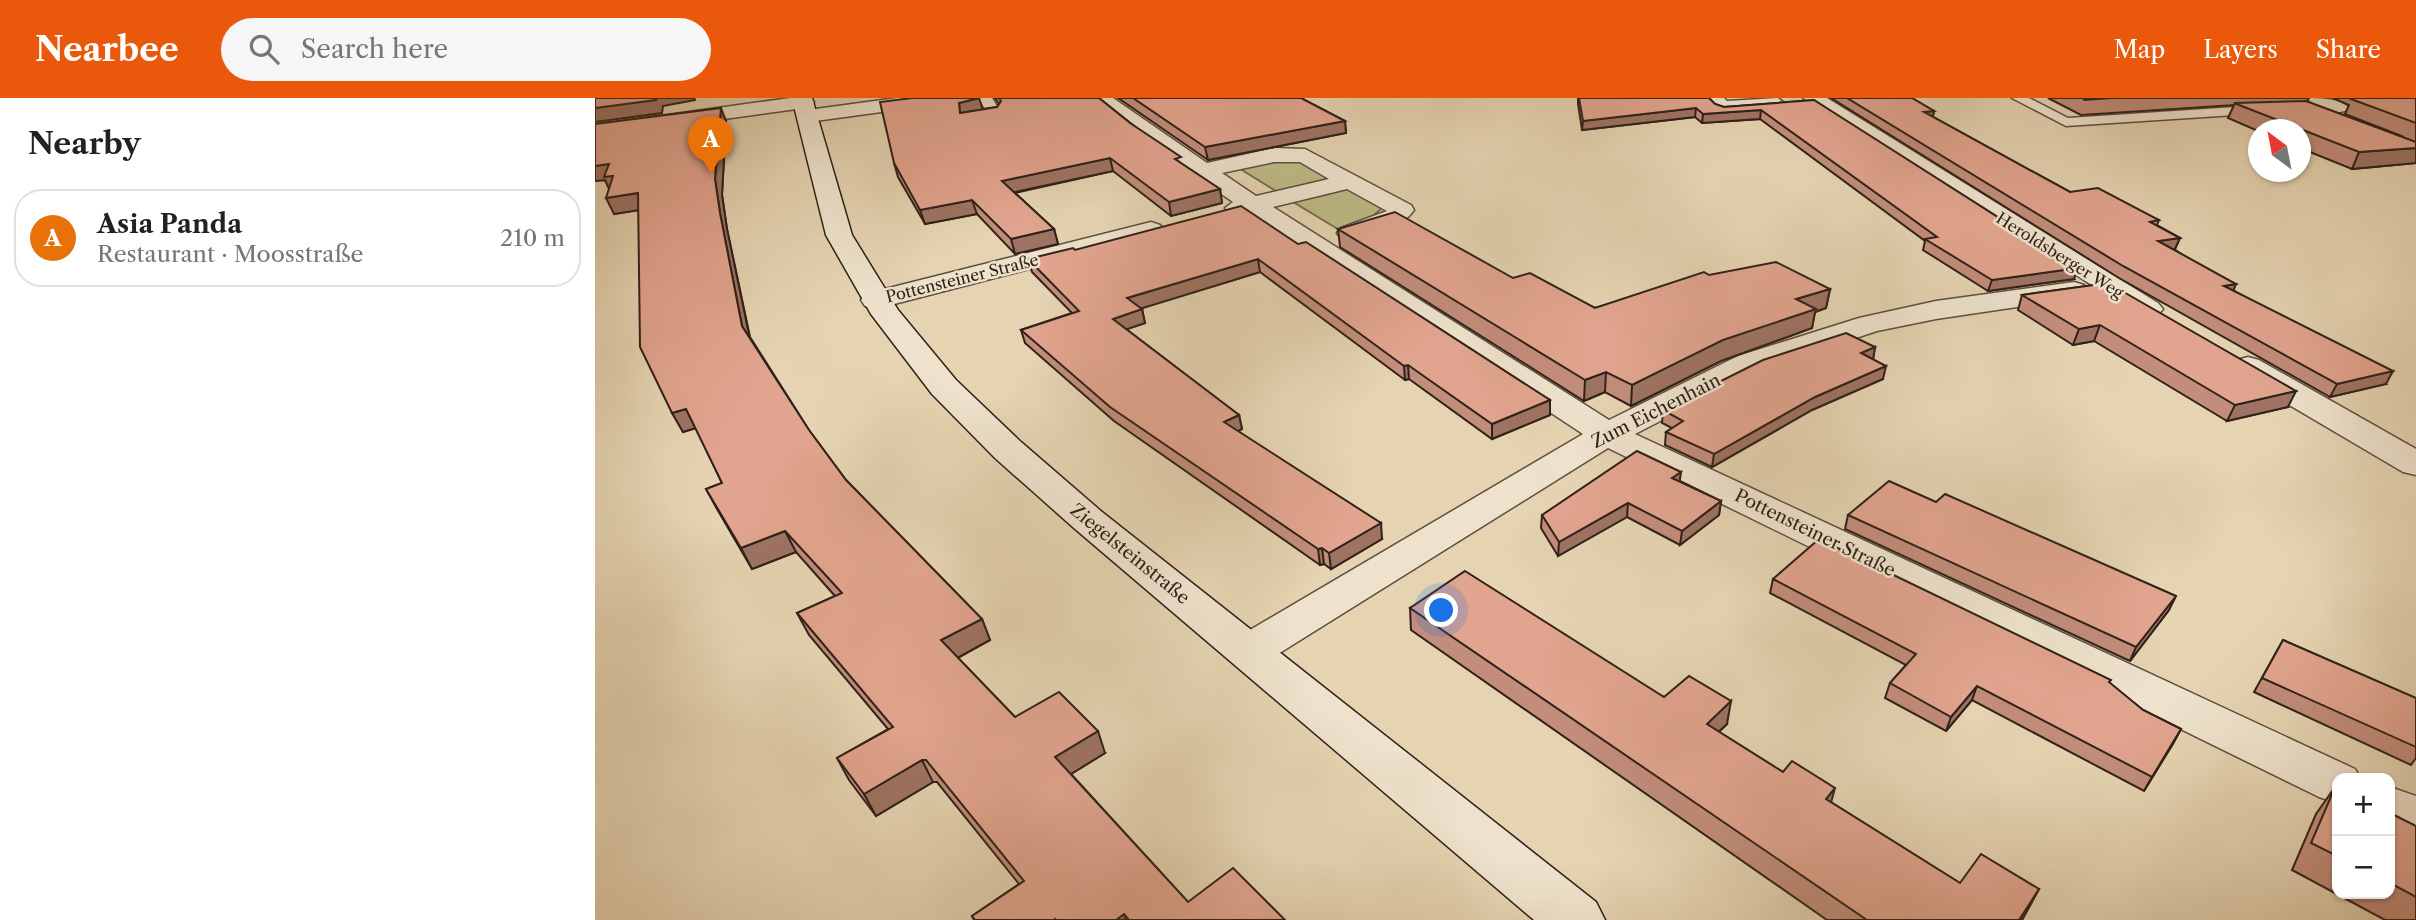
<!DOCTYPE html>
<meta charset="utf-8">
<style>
:root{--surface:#fff;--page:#f6f6f6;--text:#222;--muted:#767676;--line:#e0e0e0;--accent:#ea580c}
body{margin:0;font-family:"Libre Caslon Text",serif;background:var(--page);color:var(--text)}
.controls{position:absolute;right:21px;bottom:21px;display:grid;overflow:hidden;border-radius:14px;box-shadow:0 2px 5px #0004}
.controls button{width:63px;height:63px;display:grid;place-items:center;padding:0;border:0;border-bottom:2px solid var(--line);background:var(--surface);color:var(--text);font:35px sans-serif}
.compass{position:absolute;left:1653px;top:21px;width:63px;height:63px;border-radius:50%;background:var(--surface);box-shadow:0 2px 5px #0004;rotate:328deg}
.you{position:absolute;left:847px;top:513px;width:24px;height:24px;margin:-18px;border:5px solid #fff;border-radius:50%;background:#1a73e8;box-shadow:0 0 0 10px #1a73e833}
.badge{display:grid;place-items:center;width:46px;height:46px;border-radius:50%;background:var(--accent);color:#fff;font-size:23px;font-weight:700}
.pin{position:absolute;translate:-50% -58px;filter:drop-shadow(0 2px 4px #0008)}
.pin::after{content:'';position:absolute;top:37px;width:24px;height:21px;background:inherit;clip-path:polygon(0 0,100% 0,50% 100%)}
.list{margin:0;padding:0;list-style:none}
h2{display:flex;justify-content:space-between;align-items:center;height:91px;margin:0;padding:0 28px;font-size:30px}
h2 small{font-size:23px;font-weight:400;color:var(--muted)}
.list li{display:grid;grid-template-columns:46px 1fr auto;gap:21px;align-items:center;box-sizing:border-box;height:98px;margin:0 14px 14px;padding:0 14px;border:2px solid var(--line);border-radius:28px}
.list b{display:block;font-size:26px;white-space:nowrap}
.list p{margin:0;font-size:23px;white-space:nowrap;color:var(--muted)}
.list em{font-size:23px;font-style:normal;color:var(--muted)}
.icon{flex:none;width:38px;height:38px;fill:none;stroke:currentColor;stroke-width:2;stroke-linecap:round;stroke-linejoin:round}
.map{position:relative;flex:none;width:1821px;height:822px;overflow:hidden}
header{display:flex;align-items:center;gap:42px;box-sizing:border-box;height:98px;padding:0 35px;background:var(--accent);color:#fff}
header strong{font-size:33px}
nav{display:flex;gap:38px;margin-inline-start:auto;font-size:24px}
.search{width:490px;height:63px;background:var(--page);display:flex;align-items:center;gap:18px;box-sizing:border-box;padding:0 24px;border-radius:38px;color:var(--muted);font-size:26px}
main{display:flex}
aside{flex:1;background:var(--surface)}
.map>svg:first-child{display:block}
.green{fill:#bcba86;stroke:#766e50;stroke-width:2}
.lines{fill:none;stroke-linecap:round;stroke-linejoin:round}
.service-casing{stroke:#5d4e40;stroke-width:3}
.minor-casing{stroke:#5d4e40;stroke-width:3}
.secondary-casing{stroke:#30211a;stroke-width:3}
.service{fill:#eee2cc;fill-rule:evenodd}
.minor{fill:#eee2cc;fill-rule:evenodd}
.secondary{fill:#eee2cc;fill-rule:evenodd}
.wall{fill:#c28d7a;stroke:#30211a;stroke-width:2}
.shaded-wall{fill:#9e7363;stroke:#30211a;stroke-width:2}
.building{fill:#e1a48e;stroke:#30211a;stroke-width:2}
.labels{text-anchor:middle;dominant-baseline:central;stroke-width:5;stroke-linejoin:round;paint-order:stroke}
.far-street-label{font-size:16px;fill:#30211a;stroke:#eee2cc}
.street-label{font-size:18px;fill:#30211a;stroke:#eee2cc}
</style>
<header>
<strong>Nearbee</strong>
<div class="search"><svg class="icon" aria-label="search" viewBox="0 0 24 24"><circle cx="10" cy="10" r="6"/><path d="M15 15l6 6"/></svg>Search here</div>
<nav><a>Map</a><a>Layers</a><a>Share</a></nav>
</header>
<main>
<aside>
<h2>Nearby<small></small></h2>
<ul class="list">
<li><span class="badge" style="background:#e8710a">A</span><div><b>Asia Panda</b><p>Restaurant · Moosstraße</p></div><em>210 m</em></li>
</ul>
</aside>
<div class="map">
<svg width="1821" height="822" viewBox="0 0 1821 822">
<rect width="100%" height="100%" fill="#e5d3b1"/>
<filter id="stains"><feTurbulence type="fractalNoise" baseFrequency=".00286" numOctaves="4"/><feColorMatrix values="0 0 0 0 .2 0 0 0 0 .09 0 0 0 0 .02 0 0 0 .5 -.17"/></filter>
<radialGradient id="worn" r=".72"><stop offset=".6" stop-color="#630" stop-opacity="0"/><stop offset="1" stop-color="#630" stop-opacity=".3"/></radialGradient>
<g class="green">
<path d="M682 61 706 62 732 77 729 84 684 95 642 69Z"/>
<path d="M741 90 757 91 788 109 769 126 746 133 695 102Z"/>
</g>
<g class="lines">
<g class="service-casing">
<g id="service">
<path d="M383 0H397L407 16 405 19 370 25V19L392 14Z"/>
<path d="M1417 0H1434L1473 20 1671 7 1678 11 1671 15 1471 28Z"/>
</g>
</g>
<g class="minor-casing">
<g id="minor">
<path d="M195 0H216L219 4 209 10 0 39V27Z"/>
<path d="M302 0H355L345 6 213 24 206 22 203 18 206 14 213 12Z"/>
<path d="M496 0H518L612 65 679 50 710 51 816 107 819 112C807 130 767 146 746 140L742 135 746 130 792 113 752 91 678 109 1014 322 1143 258 1264 220 1341 203 1479 184 1489 187 1493 193 1489 199 1341 221 1282 233 1165 272 1040 336 1760 671 1765 680H1742V705L1724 699 1013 350 670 564 654 569 638 564 631 553 638 542 988 336 654 115 642 117 633 115 630 110 638 104 539 35ZM679 64H705L734 81 661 98 627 75Z"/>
<path d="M1107 0H1129L1132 3 1183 0 1189 5 1179 11 1128 15 1121 13Z"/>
<path d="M1208 0H1232L1563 205 1568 211 1563 217 1553 220 1543 217Z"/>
<path d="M1711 0C1726 0 1743 0 1753 9L1750 13 1740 15 1821 45V60L1706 16 1703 12 1706 8 1718 6Z"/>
<path d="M556 124 565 127 569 132 565 137 280 211 270 208 266 202 270 196Z"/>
<path d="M1653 259 1664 262 1821 351V377L1808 374 1642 276 1637 269 1642 262Z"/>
<path d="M1795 689 1821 698V744L1795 734Z"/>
</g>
</g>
<g class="secondary-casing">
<path id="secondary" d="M197 0H217L257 137 303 212 361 282 426 344 507 414 1001 804 1010 822H939L479 430 400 360 337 296 276 216 231 137Z"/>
</g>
<use href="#service" class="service"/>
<use href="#minor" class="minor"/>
<use href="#secondary" class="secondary"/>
</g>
<g class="wall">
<path d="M400 0H504L587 66 625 91 627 105 576 118 518 73 420 95 459 131 463 146 420 156 382 116 330 126 303 79 299 65 388 11 402 9 404 6Z"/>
<path d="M523 0H706L750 23 751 35 613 62Z"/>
<path d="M983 0H1114L1120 6 1129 9 1219 2 1479 181 1393 193 1328 152 1330 143 1165 21 1107 25 1100 19 987 32 983 6Z"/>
<path d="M1236 0H1317L1339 13 1338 19 1475 94 1564 122 1562 127 1585 140 1580 151H1579L1638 192 1791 286 1735 299 1524 180Z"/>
<path d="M1453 0H1714L1712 4 1809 39 1750 16 1754 7 1738 0H1821V65L1757 71 1705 50V32H1663V33L1633 20 1639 7 1486 17Z"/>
<path d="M131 23 127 97 132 131 155 239 214 332 251 382 387 521 395 542 363 560 420 619 510 655 476 676 593 804 690 822H379L377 818 424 786 342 684H338L281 718 254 682 242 660 293 631 214 537 202 515 240 498 201 454 157 471 122 411 111 391 127 385 101 330 88 334 44 112 19 116 14 90 10 82 0 83V26Z"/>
<path d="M743 131 918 180 1000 210 1114 177 1235 191 1231 210 1220 214 1217 230 1126 263 1036 308 1010 294 989 303 745 149Z"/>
<path d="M703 146 955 302V317L897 341 814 281 810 282 665 174 546 210 547 211 550 225 531 231 644 317 647 331 643 333 787 441 736 471 729 466 725 467 519 323 430 245 426 232 477 215 437 174 433 161 480 152Z"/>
<path d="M1513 185 1693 309 1632 323 1499 243 1478 247 1423 212 1427 197Z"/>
<path d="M1280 249 1278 261 1288 281 1217 312 1117 369 1070 347 1071 334 1077 330 1067 325 1068 312Z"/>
<path d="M1085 383 1126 403 1124 417 1085 447 1032 419 963 458 946 430 947 417Z"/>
<path d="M1253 417 1574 512 1535 563 1250 431Z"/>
<path d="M1178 481 1514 585 1548 612 1586 631 1549 693 1377 602 1351 633 1290 600 1295 585 1311 567 1175 495Z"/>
<path d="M815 510 1069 599 1132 626 1124 634 1365 785 1444 791 1427 822H1232L816 532Z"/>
<path d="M1688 542 1821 600V660L1816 667 1659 594Z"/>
<path d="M1740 689 1742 690V796H1795V715L1821 728V822H1790L1697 772 1721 716Z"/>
</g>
<g class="shaded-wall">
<path d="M56 0H99L100 2 68 8 67 15 0 24V10Z"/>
<path d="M384 0 388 12 365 15 364 5Z"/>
<path d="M126 10 131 23 127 97 132 131 156 246 147 228 125 115 120 81Z"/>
<path d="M1101 10 1100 19 987 32 988 23Z"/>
<path d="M1166 12 1165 21 1107 25 1108 16Z"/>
<path d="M1339 13 1337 22 1329 14Z"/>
<path d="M750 23 751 35 613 62 610 49Z"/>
<path d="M1821 50V65L1757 71 1764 54Z"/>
<path d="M515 60 518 73 411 96 407 83Z"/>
<path d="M14 66 19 81 16 95 10 82 0 83V68Z"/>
<path d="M625 91 627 105 576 118 574 104Z"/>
<path d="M43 95 51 111 19 116 11 100Z"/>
<path d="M377 102 382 116 330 126 325 112Z"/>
<path d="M459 131 463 146 420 156 416 141Z"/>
<path d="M1585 140 1580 151 1559 154 1563 143Z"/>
<path d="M663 161 665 174 535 214 532 200Z"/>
<path d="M1483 170 1479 181 1393 193 1397 182Z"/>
<path d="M1641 186 1636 198 1629 188Z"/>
<path d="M1235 191 1231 210 1220 214 1217 230 1126 263 1036 308 1037 287 1201 201Z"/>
<path d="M547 211 550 225 521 235 518 221Z"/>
<path d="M1505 227 1499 243 1478 247 1484 231Z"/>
<path d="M1280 249 1278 262 1266 255Z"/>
<path d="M813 267 814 281 810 282 809 268Z"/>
<path d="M1291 268 1288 281 1217 312 1117 369 1119 356 1220 299Z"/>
<path d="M1798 273 1791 286 1735 299 1742 286Z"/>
<path d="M1011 274 1010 294 989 303 990 282Z"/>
<path d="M1701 293 1693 309 1632 323 1640 307Z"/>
<path d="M955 302V317L897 341V326Z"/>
<path d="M91 311 101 330 88 334 77 315Z"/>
<path d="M644 317 647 331 631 339 629 324Z"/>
<path d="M1086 374 1084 388 1077 380Z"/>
<path d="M1126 403 1124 417 1085 447 1087 433Z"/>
<path d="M1033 405 1032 419 963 458 964 444Z"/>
<path d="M786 425 787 441 736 471 734 455Z"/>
<path d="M190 433 201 454 157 471 146 450Z"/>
<path d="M727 450 729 466 725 467 723 451Z"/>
<path d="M1581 498 1574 512 1535 563 1541 549Z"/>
<path d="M387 521 395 542 355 564 346 542Z"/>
<path d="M1382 588 1377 602 1351 633 1356 619Z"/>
<path d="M1136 603 1132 626 1108 648 1112 626Z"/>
<path d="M1586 631 1578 646 1549 693 1557 679Z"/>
<path d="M503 633 510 655 468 681 460 659Z"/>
<path d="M327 662 338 684 281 718 269 696Z"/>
<path d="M1240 690 1234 712 1231 701Z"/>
<path d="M1444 791 1427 822H1424Z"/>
<path d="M529 816 531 822H521Z"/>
</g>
<g class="building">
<path d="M0 0H62L61 2 0 10Z"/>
<path d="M317 0H384L364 5 365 15 402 9 406 3 404 0H504L535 25 586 59 580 61 625 91 574 104 515 60 407 83 459 131 416 141 377 102 325 112 299 65 285 4Z"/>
<path d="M538 0H706L750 23 610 49Z"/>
<path d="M984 0H1114L1120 6 1129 9 1219 2 1483 170 1397 182 1330 141 1342 139 1166 12 1108 16 1101 10 988 23Z"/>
<path d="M1252 0H1317L1339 13 1329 14 1475 94 1503 90 1564 122 1555 124 1585 140 1563 143 1641 186 1629 188 1798 273 1742 286 1528 168Z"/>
<path d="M1487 0H1516L1490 2Z"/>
<path d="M1757 0H1821V25L1756 1Z"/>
<path d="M1711 3 1821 44V50L1764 54 1639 5Z"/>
<path d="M126 10 120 81 125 115 147 228 214 332 251 382 387 521 346 542 420 619 464 594 503 633 460 659 593 804 638 770 690 822H534L529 816 521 822H461L460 821 459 822H380L377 818 429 783 331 662H327L269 696 242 660 298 629 202 515 247 495 190 433 146 450 111 391 127 385 91 311 77 315 45 249 43 95 11 100 18 78 9 79 14 66 0 68V26Z"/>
<path d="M646 108 703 146 711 144 955 302 897 326 813 267 809 268 663 161 532 200 547 211 518 221 644 317 629 324 786 425 734 455 727 450 723 451 515 309 426 232 484 213 433 161 478 150 480 152Z"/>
<path d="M800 114 918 180 935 175 1000 210 1109 174 1114 177 1181 164 1235 191 1201 201 1221 211 1128 242 1037 287 1011 274 990 282 743 131Z"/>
<path d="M1513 185 1701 293 1640 307 1505 227 1484 231 1427 197Z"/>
<path d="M1251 235 1280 249 1266 255 1291 268 1220 299 1119 356 1071 334 1088 323 1068 312 1168 262Z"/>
<path d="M1042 353 1086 374 1077 380 1126 403 1087 433 1033 405 964 444 947 417Z"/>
<path d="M1294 383 1341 404 1350 396 1581 498 1541 549 1253 417Z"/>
<path d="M1224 441 1516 582 1514 584 1548 612 1586 631 1557 679 1382 588 1356 619 1295 585 1321 556 1178 481Z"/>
<path d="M870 473 1069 599 1094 578 1136 603 1112 626 1188 674 1197 663 1240 690 1231 701 1365 785 1386 756 1444 791 1424 822H1272L815 510Z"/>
<path d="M1688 542 1821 600V649L1667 580Z"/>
<path d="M1740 689 1742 690V758L1716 745Z"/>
<path d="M1795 715 1821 728V799L1795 785Z"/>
</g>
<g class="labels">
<g class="far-street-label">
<text transform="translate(1465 157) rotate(32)">Heroldsberger Weg</text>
<text transform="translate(367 180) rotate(-14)">Pottensteiner Straße</text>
</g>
<g class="street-label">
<text transform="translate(1061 313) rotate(-27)">Zum Eichenhain</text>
<text transform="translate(1220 435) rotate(26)">Pottensteiner Straße</text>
<text transform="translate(535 456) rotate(39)">Ziegelsteinstraße</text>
</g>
</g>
<rect width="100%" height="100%" filter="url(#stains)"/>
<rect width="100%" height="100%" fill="url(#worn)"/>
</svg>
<div class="controls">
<button>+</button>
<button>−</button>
</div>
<svg class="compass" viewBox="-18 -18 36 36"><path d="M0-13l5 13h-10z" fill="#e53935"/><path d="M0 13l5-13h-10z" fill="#767676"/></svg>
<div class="you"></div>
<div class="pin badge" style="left:116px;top:76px;background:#e8710a">A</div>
</div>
</main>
